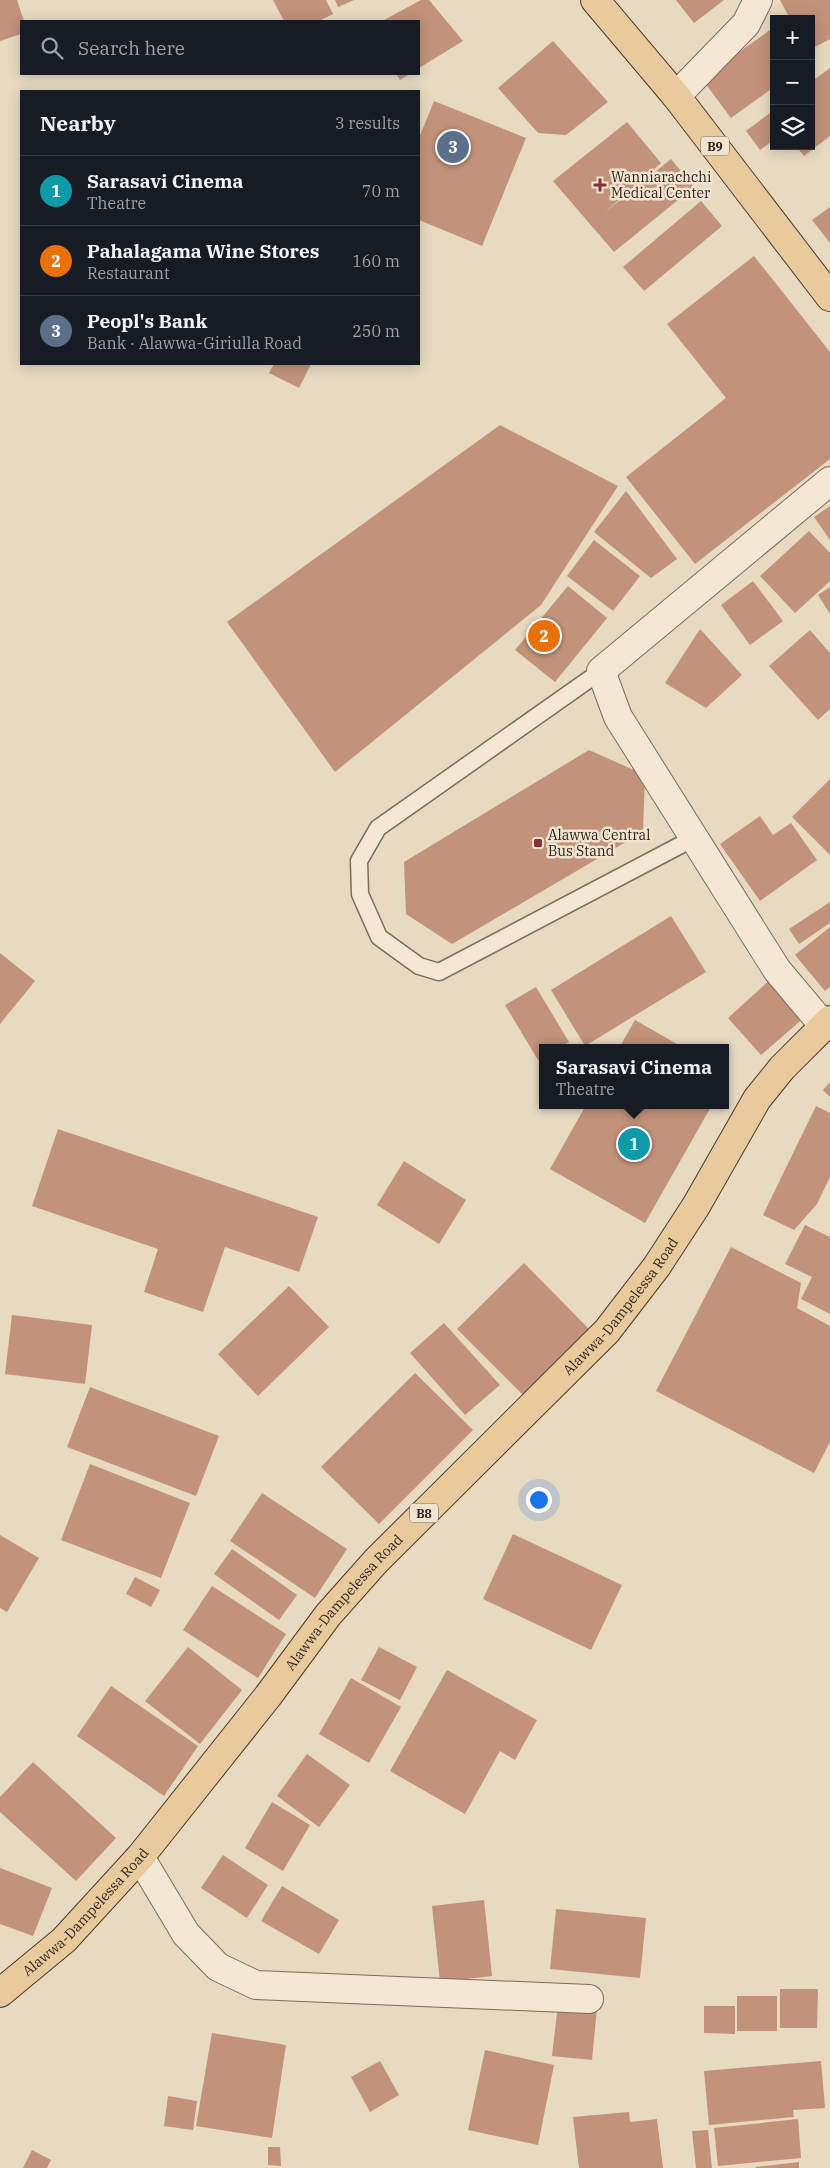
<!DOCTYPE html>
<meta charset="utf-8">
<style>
:root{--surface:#171b24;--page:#242831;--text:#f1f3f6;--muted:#9ea1a6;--line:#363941;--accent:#8c9099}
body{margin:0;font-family:"IBM Plex Serif",serif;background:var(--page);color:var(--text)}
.controls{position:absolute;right:15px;top:15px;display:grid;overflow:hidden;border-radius:0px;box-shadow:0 2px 12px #0003}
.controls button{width:45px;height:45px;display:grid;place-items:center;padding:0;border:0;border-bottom:1px solid var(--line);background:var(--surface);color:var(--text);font:25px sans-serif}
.you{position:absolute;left:538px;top:1499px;width:18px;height:18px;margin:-12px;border:4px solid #fff;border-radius:50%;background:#1a73e8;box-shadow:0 0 0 8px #1a73e833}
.badge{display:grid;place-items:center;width:32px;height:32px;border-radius:50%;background:var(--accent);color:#fff;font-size:16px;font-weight:700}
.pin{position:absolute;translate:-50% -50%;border:2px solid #fff;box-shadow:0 1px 5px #0006}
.popup{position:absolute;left:539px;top:1044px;width:190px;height:65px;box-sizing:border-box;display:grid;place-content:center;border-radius:0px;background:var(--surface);filter:drop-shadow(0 1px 4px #0005);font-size:16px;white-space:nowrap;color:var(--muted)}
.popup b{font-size:19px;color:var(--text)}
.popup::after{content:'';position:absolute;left:50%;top:100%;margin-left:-10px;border:10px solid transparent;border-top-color:var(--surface)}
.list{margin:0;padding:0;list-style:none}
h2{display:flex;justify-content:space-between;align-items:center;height:65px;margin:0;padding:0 20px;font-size:21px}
h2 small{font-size:16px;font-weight:400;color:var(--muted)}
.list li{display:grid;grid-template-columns:32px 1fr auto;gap:15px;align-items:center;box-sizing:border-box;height:70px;padding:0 20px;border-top:1px solid var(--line)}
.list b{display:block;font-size:19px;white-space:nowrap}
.list p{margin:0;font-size:16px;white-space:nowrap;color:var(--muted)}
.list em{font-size:16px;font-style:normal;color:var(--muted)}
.icon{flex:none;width:28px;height:28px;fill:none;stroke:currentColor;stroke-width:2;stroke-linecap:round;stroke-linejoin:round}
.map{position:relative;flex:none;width:830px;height:2168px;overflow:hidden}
.search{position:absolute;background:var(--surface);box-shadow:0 2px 12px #0003;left:20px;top:20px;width:400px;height:55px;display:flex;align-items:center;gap:12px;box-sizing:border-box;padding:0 18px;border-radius:0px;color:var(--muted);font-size:19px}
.panel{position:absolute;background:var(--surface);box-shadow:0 2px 12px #0003;left:20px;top:90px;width:400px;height:275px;border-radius:0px}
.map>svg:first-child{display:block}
.building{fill:#c2927a}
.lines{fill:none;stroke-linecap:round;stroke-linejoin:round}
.lane-casing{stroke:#7f6b5a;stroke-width:19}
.street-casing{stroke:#7f6b5a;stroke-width:30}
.primary-casing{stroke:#4d3a2e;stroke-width:30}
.lane{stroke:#f4e7d3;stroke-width:16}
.street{stroke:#f4e7d3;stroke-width:28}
.primary{stroke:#e8ca9c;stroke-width:28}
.poi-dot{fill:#883139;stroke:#f0e4cf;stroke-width:2}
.labels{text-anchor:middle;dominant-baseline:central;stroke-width:5;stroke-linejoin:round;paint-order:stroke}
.shield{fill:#f0e4cf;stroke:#6a5e52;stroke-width:1}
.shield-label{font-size:12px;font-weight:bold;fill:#31251d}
.poi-label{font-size:14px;fill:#31251d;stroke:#f0e4cf;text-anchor:start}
.street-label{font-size:14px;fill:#31251d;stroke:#f0e4cf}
</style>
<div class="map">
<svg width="830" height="2168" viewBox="0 0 830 2168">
<rect width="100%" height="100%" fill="#e8d9c1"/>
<g class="building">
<path d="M0 0H17L24 21H21V34L0 41Z"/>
<path d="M273 0H326L333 14 319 21H284Z"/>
<path d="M335 0H354L338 7Z"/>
<path d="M421 0H429L463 41 419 68V21H382Z"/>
<path d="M676 0H724L694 23Z"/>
<path d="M780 0H830V39L811 49V19H790Z"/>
<path d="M774 27V87L731 118 702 79Z"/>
<path d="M553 41 608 102 566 135 538 133 498 88Z"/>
<path d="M830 68V136L804 156 796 146H811V82Z"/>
<path d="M396 74H410L400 80Z"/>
<path d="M434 101 526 138 482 246 419 220V138Z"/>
<path d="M774 110V140L760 150 746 131Z"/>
<path d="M627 122 661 163 604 213 671 159 694 187 614 252 553 181Z"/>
<path d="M701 201 722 226 644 291 623 267Z"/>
<path d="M830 207V243L812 220Z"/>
<path d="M754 256 830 352V459L695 564 626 477 726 398 667 324Z"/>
<path d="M274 364H311L299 388 269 373Z"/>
<path d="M500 425 618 486 541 605 335 772 227 622Z"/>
<path d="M626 491 677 559 651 578 594 532Z"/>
<path d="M830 506V540L814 517Z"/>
<path d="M809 531 830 553V581L795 613 760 576Z"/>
<path d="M594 540 640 576 613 611 567 576Z"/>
<path d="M753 581 783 621 750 645 721 605Z"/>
<path d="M568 586 607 618 555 682 515 650Z"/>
<path d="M830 587V614L818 595Z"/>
<path d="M700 629 742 675 706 708 665 683Z"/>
<path d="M810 630 830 653V709L818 720 769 666Z"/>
<path d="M589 750 645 775 643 832 452 944 406 914 404 862Z"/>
<path d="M830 779V855L792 817Z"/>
<path d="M760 816 773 835 791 823 817 860 760 901 720 844Z"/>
<path d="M830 902V923L799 944 789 929Z"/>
<path d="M671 916 706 972 585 1046 551 990Z"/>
<path d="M830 927V987L825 991 795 955Z"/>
<path d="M0 953 35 981 0 1024Z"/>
<path d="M772 978 806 1016 761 1055 728 1018Z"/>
<path d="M536 987 569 1042 560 1048H543V1058L538 1060 505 1005Z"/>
<path d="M635 1020 684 1048H619Z"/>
<path d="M830 1082V1097L823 1090Z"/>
<path d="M586 1105H712L645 1223 550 1169Z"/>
<path d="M816 1106 830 1113V1177L817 1204 794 1230 763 1215Z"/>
<path d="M58 1129 318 1217 299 1272 225 1247 203 1312 144 1292 158 1249 32 1206Z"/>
<path d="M404 1161 466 1200 439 1244 377 1205Z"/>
<path d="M805 1225 830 1237V1314L801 1299 812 1277 785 1264Z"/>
<path d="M731 1247 801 1283 797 1308 830 1326V1442L814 1473 656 1391Z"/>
<path d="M524 1263 590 1330 523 1395 457 1329Z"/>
<path d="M289 1286 329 1327 258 1396 218 1354Z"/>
<path d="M12 1315 92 1325 85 1384 5 1374Z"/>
<path d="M444 1323 500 1385 465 1415 410 1353Z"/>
<path d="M415 1373 473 1430 379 1524 321 1467Z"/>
<path d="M90 1387 219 1436 196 1496 67 1447Z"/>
<path d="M90 1464 190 1503 161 1578 61 1540Z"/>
<path d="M262 1493 347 1549 315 1598 230 1541Z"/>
<path d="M513 1534 622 1585 591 1650 483 1599Z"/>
<path d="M0 1535 39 1558 7 1612 0 1608Z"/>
<path d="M232 1549 297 1595 279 1620 214 1574Z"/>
<path d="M135 1577 160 1590 151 1607 126 1594Z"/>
<path d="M212 1586 286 1634 258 1678 183 1630Z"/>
<path d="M188 1647 242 1690 200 1744 145 1701Z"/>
<path d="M379 1647 417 1667 400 1700 361 1680Z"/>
<path d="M447 1670 537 1720 515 1760 500 1751 465 1814 390 1771Z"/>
<path d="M351 1678 401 1707 369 1763 319 1734Z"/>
<path d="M111 1686 198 1746 164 1796 77 1736Z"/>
<path d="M307 1754 350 1785 319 1827 277 1796Z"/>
<path d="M33 1762 116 1838 76 1881 0 1812V1797Z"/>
<path d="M272 1802 310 1825 283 1871 245 1848Z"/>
<path d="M223 1855 268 1885 247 1918 201 1888Z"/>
<path d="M0 1868 52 1888 33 1936 0 1924Z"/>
<path d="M282 1886 339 1920 319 1954 261 1921Z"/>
<path d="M484 1900 492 1976 440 1982 432 1906Z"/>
<path d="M556 1909 646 1918 640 1978 550 1969Z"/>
<path d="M780 1989H818L817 2028H780Z"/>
<rect x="737" y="1996" width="40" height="35"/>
<path d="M558 2004 597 2008 592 2060 552 2056Z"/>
<path d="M704 2006H735V2034L704 2033Z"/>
<path d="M212 2033 286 2045 272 2138 196 2126Z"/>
<path d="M485 2050 554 2065 538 2145 468 2130Z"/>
<path d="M380 2061 399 2095 370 2112 351 2077Z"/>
<path d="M821 2061 825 2108 793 2110 794 2117 709 2125 704 2071Z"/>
<path d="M168 2096 197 2101 193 2130 164 2126Z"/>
<path d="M629 2112 630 2122 657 2119 663 2168H579L573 2117Z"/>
<path d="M798 2119 801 2158 718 2166 714 2128Z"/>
<path d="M708 2130 712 2168H696L692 2131Z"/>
<path d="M268 2147H280L281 2166 268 2165Z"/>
<path d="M32 2150 51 2160 47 2168H23Z"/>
<path d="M799 2162V2168H756L755 2167Z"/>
</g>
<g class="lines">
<g class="lane-casing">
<path id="lane" d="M601 671 378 828 359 861 360 894 379 937 419 966 439 972 694 838"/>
</g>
<g class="street-casing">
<g id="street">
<path d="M676 96 746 24 758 0"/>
<path d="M824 1026 777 970 618 717 601 671 830 481"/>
<path d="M140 1857 186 1934 218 1967 256 1985 589 1999"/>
</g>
</g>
<g class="primary-casing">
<g id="primary">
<path d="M595 0 676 96 830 297"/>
<path id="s1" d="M0 1993 64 1940 140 1857 268 1696 328 1615 376 1561 607 1331 657 1266 696 1206 757 1099 782 1068 830 1020"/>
</g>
</g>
<use href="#lane" class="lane"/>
<use href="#street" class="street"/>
<use href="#primary" class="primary"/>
</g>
<g class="poi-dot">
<path d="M597.5 177.5h5v5h5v5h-5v5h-5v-5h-5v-5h5z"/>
<rect x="533" y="838" width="10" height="10" rx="2.5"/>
</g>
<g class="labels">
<g class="shield">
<rect x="701" y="136.5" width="28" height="19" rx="4"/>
<rect x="410" y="1503.5" width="28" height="19" rx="4"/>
</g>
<g class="shield-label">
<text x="715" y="146">B9</text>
<text x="424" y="1513">B8</text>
</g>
<g class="poi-label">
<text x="611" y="177">Wanniarachchi<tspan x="611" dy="16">Medical Center</tspan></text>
<text x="548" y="835">Alawwa Central<tspan x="548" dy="16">Bus Stand</tspan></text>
</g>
<g class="street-label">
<text stroke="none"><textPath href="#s1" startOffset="928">Alawwa-Dampelessa Road</textPath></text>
<text stroke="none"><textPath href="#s1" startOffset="522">Alawwa-Dampelessa Road</textPath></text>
<text stroke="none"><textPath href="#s1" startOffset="118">Alawwa-Dampelessa Road</textPath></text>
</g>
</g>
</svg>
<div class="controls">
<button>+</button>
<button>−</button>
<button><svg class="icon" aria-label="layers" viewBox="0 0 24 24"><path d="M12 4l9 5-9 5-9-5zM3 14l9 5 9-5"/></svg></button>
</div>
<div class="you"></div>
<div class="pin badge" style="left:634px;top:1144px;background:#0f9aa8">1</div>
<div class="popup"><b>Sarasavi Cinema</b>Theatre</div>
<div class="pin badge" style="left:544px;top:636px;background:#e8710a">2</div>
<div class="pin badge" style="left:453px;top:147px;background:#5c6f8a">3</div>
<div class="search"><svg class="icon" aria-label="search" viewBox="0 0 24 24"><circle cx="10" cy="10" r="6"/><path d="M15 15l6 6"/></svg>Search here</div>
<section class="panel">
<h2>Nearby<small>3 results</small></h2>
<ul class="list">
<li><span class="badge" style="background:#0f9aa8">1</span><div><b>Sarasavi Cinema</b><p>Theatre</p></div><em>70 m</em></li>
<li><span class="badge" style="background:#e8710a">2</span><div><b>Pahalagama Wine Stores</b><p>Restaurant</p></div><em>160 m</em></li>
<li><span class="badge" style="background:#5c6f8a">3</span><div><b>Peopl's Bank</b><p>Bank · Alawwa-Giriulla Road</p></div><em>250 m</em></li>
</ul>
</section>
</div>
